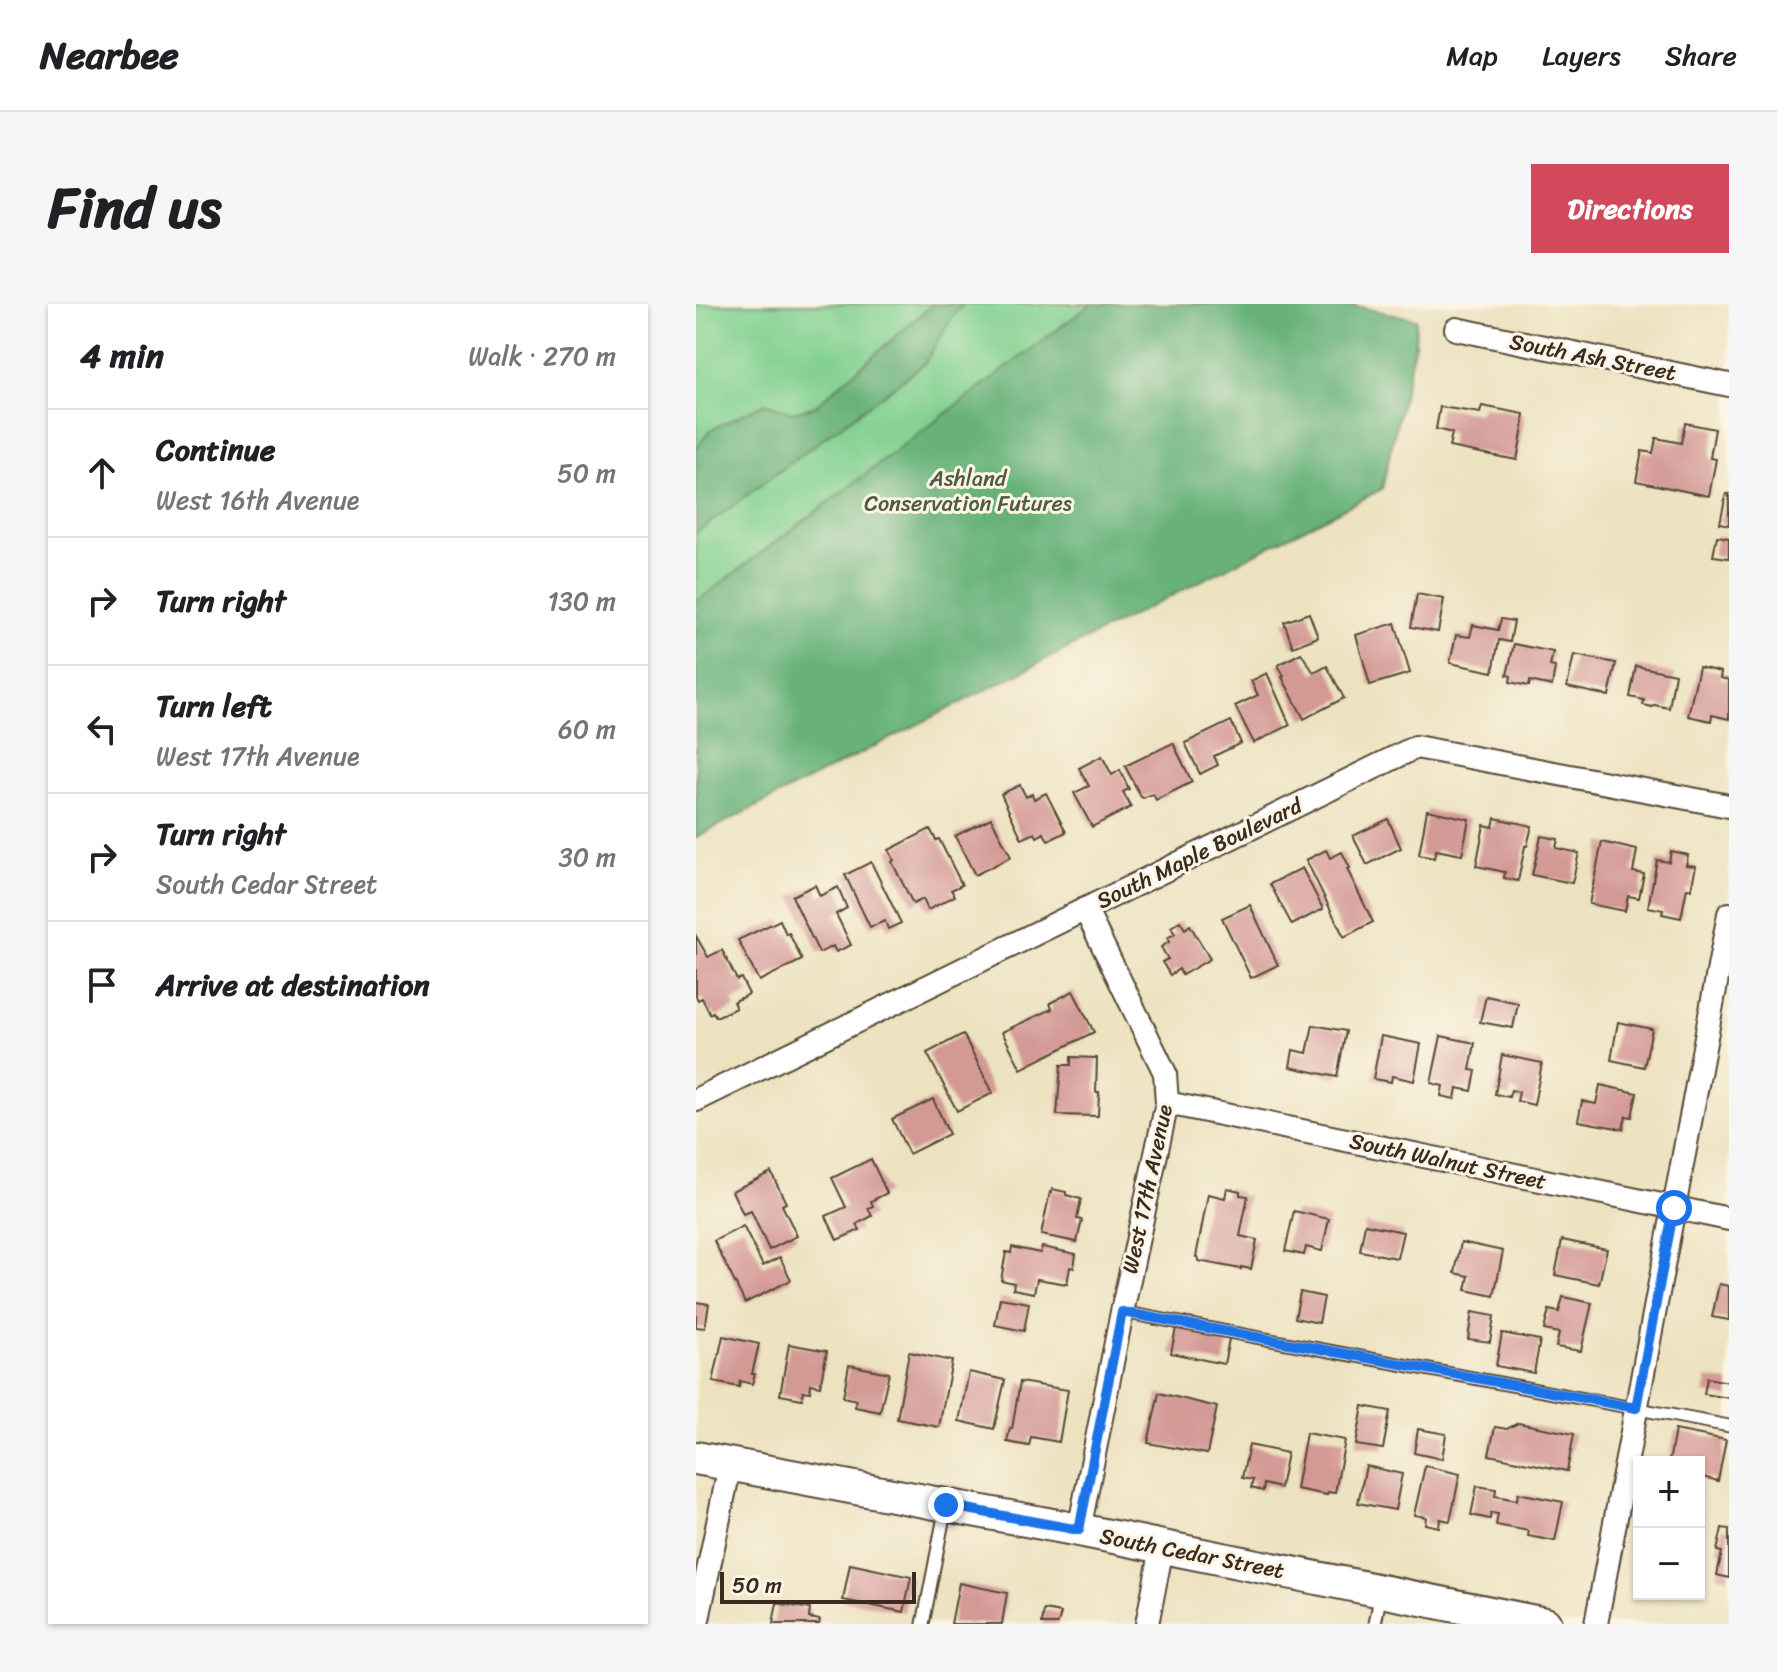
<!DOCTYPE html>
<meta charset="utf-8">
<style>
:root{--surface:#fff;--page:#f6f6f6;--text:#202124;--muted:#757577;--line:#e0e0e0;--accent:#d1495b}
body{margin:0;font-family:Sriracha,sans-serif;background:var(--page);color:var(--text)}
.controls{position:absolute;right:24px;bottom:24px;display:grid;overflow:hidden;border-radius:0px;box-shadow:0 2px 6px #0004}
.controls button{width:72px;height:72px;display:grid;place-items:center;padding:0;border:0;border-bottom:2px solid var(--line);background:var(--surface);color:var(--text);font:40px sans-serif}
.scale{position:absolute;left:24px;bottom:20px;width:196px;box-sizing:border-box;padding-left:8px;border:4px solid #3b2a1e;border-top:0;font-size:22px;line-height:28px;white-space:nowrap;color:#3b2a1e;-webkit-text-stroke:6px #fcf5e5;paint-order:stroke}
.stop{position:absolute;width:24px;height:24px;margin:-18px;border:6px solid #1a73e8;border-radius:50%;background:#fff}
.stop.end{background:#1a73e8;border-color:#fff;box-shadow:0 2px 8px #0008}
.list{margin:0;padding:0;list-style:none}
h2{display:flex;justify-content:space-between;align-items:center;height:104px;margin:0;padding:0 32px;font-size:34px}
h2 small{font-size:26px;font-weight:400;color:var(--muted)}
.list li{display:grid;grid-template-columns:52px 1fr auto;gap:24px;align-items:center;box-sizing:border-box;height:128px;padding:0 32px;border-top:2px solid var(--line)}
.list b{display:block;font-size:30px;white-space:nowrap}
.list p{margin:0;font-size:26px;white-space:nowrap;color:var(--muted)}
.list em{font-size:26px;font-style:normal;color:var(--muted)}
.icon{flex:none;width:44px;height:44px;fill:none;stroke:currentColor;stroke-width:2;stroke-linecap:round;stroke-linejoin:round}
.map{position:relative;flex:none;width:1033px;height:1320px;overflow:hidden;border-radius:0px}
header{display:flex;align-items:center;gap:48px;box-sizing:border-box;height:112px;padding:0 40px;background:var(--surface);border-bottom:2px solid var(--line)}
header strong{font-size:38px}
nav{display:flex;gap:44px;margin-inline-start:auto;font-size:28px}
.intro{display:flex;align-items:center;justify-content:space-between;box-sizing:border-box;height:192px;padding:0 48px}
h1{margin:0;font-size:56px}
.button{padding:20px 36px;border-radius:0px;background:var(--accent);color:#fff;font-size:28px;font-weight:700}
main{display:flex;gap:48px;padding:0 48px}
aside{flex:1;background:var(--surface);border-radius:0px;box-shadow:0 2px 6px #0004}
.map>svg:first-child{display:block}
.green{fill:#80d08f;stroke:#5e7d56;stroke-width:2}
.forest{fill:#68b27a;stroke:#526e4c;stroke-width:2}
.building{fill:#d39995}
.lines{fill:none;stroke-linecap:round;stroke-linejoin:round}
.lane-casing{stroke:#564636;stroke-width:15}
.street-casing{stroke:#564636;stroke-width:26}
.secondary-casing{stroke:#564636;stroke-width:36}
.lane{stroke:#fff;stroke-width:11}
.street{stroke:#fff;stroke-width:22}
.secondary{stroke:#fff;stroke-width:32}
.route{stroke:#1a73e8;stroke-width:10}
.labels{text-anchor:middle;dominant-baseline:central;stroke-width:6;stroke-linejoin:round;paint-order:stroke}
.street-label{font-size:22px;fill:#3b2a1e;stroke:#fcf5e5}
.park-label{font-size:22px;fill:#505c40;stroke:#fcf5e5}
</style>
<header>
<strong>Nearbee</strong>
<nav><a>Map</a><a>Layers</a><a>Share</a></nav>
</header>
<div class="intro"><h1>Find us</h1><a class="button">Directions</a></div>
<main>
<aside>
<h2>4 min<small>Walk · 270 m</small></h2>
<ul class="list">
<li><svg class="icon" aria-label="ahead" viewBox="0 0 24 24"><path d="M12 20V5M6 11l6-6 6 6"/></svg><div><b>Continue</b><p>West 16th Avenue</p></div><em>50 m</em></li>
<li><svg class="icon" aria-label="right" viewBox="0 0 24 24"><path d="M7 20v-9h11M14 6l5 5-5 5"/></svg><div><b>Turn right</b></div><em>130 m</em></li>
<li><svg class="icon" aria-label="left" viewBox="0 0 24 24"><path d="M17 20v-9H6M10 6l-5 5 5 5"/></svg><div><b>Turn left</b><p>West 17th Avenue</p></div><em>60 m</em></li>
<li><svg class="icon" aria-label="right" viewBox="0 0 24 24"><path d="M7 20v-9h11M14 6l5 5-5 5"/></svg><div><b>Turn right</b><p>South Cedar Street</p></div><em>30 m</em></li>
<li><svg class="icon" aria-label="arrive" viewBox="0 0 24 24"><path d="M6 21V4h12l-3 4 3 4H6"/></svg><div><b>Arrive at destination</b></div></li>
</ul>
</aside>
<div class="map">
<svg width="1033" height="1320" viewBox="0 0 1033 1320">
<rect width="100%" height="100%" fill="#fcf5e5"/>
<filter id="ink" filterUnits="userSpaceOnUse"><feTurbulence type="fractalNoise" baseFrequency=".0125" numOctaves="2"/><feDisplacementMap in="SourceGraphic" scale="16" xChannelSelector="R" yChannelSelector="G"/><feConvolveMatrix kernelMatrix="1 2 1 2 8 2 1 2 1" color-interpolation-filters="sRGB"/></filter>
<filter id="wash" filterUnits="userSpaceOnUse"><feTurbulence type="fractalNoise" baseFrequency=".006" numOctaves="4" result="noise"/><feDisplacementMap in="SourceGraphic" scale="32" xChannelSelector="R" yChannelSelector="G"/><feGaussianBlur stdDeviation="1.8" result="paint"/><feColorMatrix in="noise" values="0 0 0 0 0 0 0 0 0 0 0 0 0 0 0 0 0 1.4 0 .05"/><feComposite in="paint" operator="in"/></filter>
<g filter="url(#wash)">
<rect width="100%" height="100%" fill="#ece2c0"/>
<path class="green" d="M0 0H405L0 533V153L14 126 0 145Z"/>
<g class="forest">
<path d="M237 0H268L259 9 228 60 0 229V145L14 126 69 99 95 108 118 103Z"/>
<path d="M395 0H649L720 15 719 39 686 185 0 533V298Z"/>
</g>
<g id="blocks">
<g class="building">
<path d="M786 102 828 110 827 117 828 118 821 156 753 143 756 129 740 125 744 103 784 109Z"/>
<path d="M989 119 1019 125 1014 154 1020 155 1013 192 940 177 946 147 957 149 960 134 985 139Z"/>
<path d="M1030 190H1033V221L1024 219Z"/>
<path d="M1021 232 1033 234V254L1017 252Z"/>
<path d="M721 290 748 295 742 328 715 323Z"/>
<path d="M613 309 622 333 597 343 588 318Z"/>
<path d="M805 315 818 317 814 338 803 336 797 368 754 359 760 331 774 333 777 321 802 326Z"/>
<path d="M699 319 714 369 674 381 660 331Z"/>
<path d="M818 340 857 348 854 362 859 363 856 382 834 377 833 382 814 378 815 372 811 371Z"/>
<path d="M605 349 618 369 631 362 648 394 608 415 586 373 588 372 582 361Z"/>
<path d="M878 351 920 359 913 392 871 383Z"/>
<path d="M940 362 979 370 973 404 958 401 957 403 947 401 948 396 934 393Z"/>
<path d="M1003 363 1025 368 1024 374 1033 376V415L1016 411 1015 417 992 412Z"/>
<path d="M571 369 594 421 558 439 539 402 562 391 555 377Z"/>
<path d="M535 417 545 439 518 452 522 461 504 470 489 439Z"/>
<path d="M477 439 496 478 460 496 457 490 447 494 445 493 429 462Z"/>
<path d="M406 452 416 471 424 466 433 485 427 488 435 503 396 523 378 489 393 482 383 464Z"/>
<path d="M324 481 330 493 336 490 338 495 350 489 370 528 352 537 348 529 341 533 339 529 326 535 305 490Z"/>
<path d="M731 506 773 515 766 551 740 546 738 554 723 551Z"/>
<path d="M295 514 315 553 279 571 259 532Z"/>
<path d="M799 514 836 522 831 542H829L822 577 808 574 809 568 780 562 788 521 797 523Z"/>
<path d="M692 515 705 544 671 561 657 532Z"/>
<path d="M234 525 240 536 243 535 266 581 255 586 259 592 232 606 227 595 217 600 196 558 198 556 193 546Z"/>
<path d="M845 532 862 535 860 544 883 549 876 579 836 571Z"/>
<path d="M906 538 941 546 937 568 948 570 943 594 932 592 929 607 893 600Z"/>
<path d="M630 546 634 554 646 548 654 564 651 565 677 618 648 633 610 556Z"/>
<path d="M975 547 992 551 990 561 1000 562 995 585 991 584 985 614 966 610 967 606 952 603 961 556 973 558Z"/>
<path d="M175 558 205 619 192 625 189 617 174 623 149 571Z"/>
<path d="M606 564 627 605 596 621 574 580Z"/>
<path d="M119 581 124 592 142 583 151 604 140 610 155 641 140 648 137 642 123 649 96 592Z"/>
<path d="M554 601 582 661 555 674 526 614Z"/>
<path d="M84 616 90 630 93 629 106 656 63 677 42 636Z"/>
<path d="M484 617 489 625 494 621 514 655 486 671 483 665 474 671 466 658 472 655 465 643 473 638 471 634 479 630 475 623Z"/>
<path d="M0 632 12 653 26 646 41 676 45 674 53 690 37 698 40 704 20 713 17 708 14 710 6 694 2 696 0 692Z"/>
<path d="M377 687 398 728 325 765 306 728 356 705 354 699Z"/>
<path d="M790 692 822 699 817 724 784 718Z"/>
<path d="M922 718 956 725 948 763 915 756Z"/>
<path d="M617 721 650 727 641 773 594 763 597 746 611 749Z"/>
<path d="M267 730 297 789 261 807 231 749Z"/>
<path d="M685 732 725 740 718 777 696 772 695 778 677 775Z"/>
<path d="M745 732 779 739 774 766 780 767 776 787 761 784 759 795 745 792 747 782 735 779Z"/>
<path d="M806 751 846 759 838 801 821 797 823 788 815 786 813 793 799 790Z"/>
<path d="M375 753 401 754 400 788H403L402 812 361 811 365 761H375Z"/>
<path d="M904 781 941 789 936 813 930 812 927 825 882 817 886 797 900 800Z"/>
<path d="M237 795 253 830 213 850 196 815Z"/>
<path d="M175 855 191 889 175 897 177 902 172 904 176 912 161 920 164 926 141 936 130 912 150 903 136 874Z"/>
<path d="M75 868 90 899 86 901 101 932 73 946 55 907 47 910 36 887Z"/>
<path d="M531 884 544 887V891L552 892 544 932 561 936 555 965 545 963V965L502 957V953H500L512 890 529 894Z"/>
<path d="M356 885 370 888V891L385 895 381 915 386 916 381 938 345 931 354 888 356 889Z"/>
<path d="M598 907 633 915 626 947 610 943 608 951 589 947Z"/>
<path d="M669 920 707 928 701 954 664 947Z"/>
<path d="M47 922 67 962 84 953 95 976 49 999 18 937Z"/>
<path d="M866 936 911 945 903 980 859 971Z"/>
<path d="M765 938 807 947 798 992 770 986 773 972 759 969Z"/>
<path d="M316 943 344 949 346 943 380 950 378 964 374 963 371 980 341 975 338 989 317 985 318 979 305 976 310 948 315 949Z"/>
<path d="M1023 980 1033 982V1016L1016 1013Z"/>
<path d="M604 988 628 993 623 1019 599 1014Z"/>
<path d="M867 993 896 999 885 1047 860 1043 863 1029 848 1026 853 1006 863 1008Z"/>
<path d="M304 994 333 999 328 1027 299 1021Z"/>
<path d="M0 998 13 1000 9 1024 0 1023Z"/>
<path d="M776 1008 798 1012 794 1038 772 1035Z"/>
<path d="M481 1019 534 1030 528 1060 475 1049Z"/>
<path d="M806 1029 844 1036 838 1069 800 1062Z"/>
<path d="M27 1032 63 1040 56 1070H59L56 1080 44 1077 43 1083 17 1078Z"/>
<path d="M93 1040 131 1047 124 1082 115 1080 114 1088 107 1087 106 1095 84 1091Z"/>
<path d="M213 1048 256 1057 243 1123 201 1115Z"/>
<path d="M153 1061 193 1069 184 1108 159 1103 160 1096 147 1093Z"/>
<path d="M273 1068 309 1076 298 1125 263 1117Z"/>
<path d="M1011 1074 1033 1078V1094L1008 1090Z"/>
<path d="M324 1078 372 1086 363 1138 335 1133 333 1142 311 1138 314 1124 316 1125Z"/>
<path d="M463 1089 521 1103 511 1150 452 1139Z"/>
<path d="M667 1102 694 1107 687 1145 660 1141Z"/>
<path d="M822 1119 878 1130 871 1167 793 1151 799 1123 811 1125Z"/>
<path d="M722 1125 750 1130 746 1155 718 1149Z"/>
<path d="M979 1126 1030 1136 1022 1177 1003 1172V1158H973Z"/>
<path d="M610 1129 649 1136 639 1189 632 1188 631 1191 600 1185Z"/>
<path d="M553 1141 591 1149 584 1184 568 1180 567 1187 555 1184 557 1176 546 1174Z"/>
<path d="M670 1162 706 1170 699 1206 662 1199Z"/>
<path d="M729 1162 764 1170 754 1217 744 1215 743 1223 729 1220 730 1213 718 1211Z"/>
<path d="M781 1182 800 1185 799 1192 821 1196 822 1189 867 1198 859 1237 832 1232 833 1227 800 1221 802 1210 795 1209 794 1215 775 1211Z"/>
<path d="M1026 1224 1033 1225V1274L1021 1271 1026 1248 1021 1247Z"/>
<path d="M154 1260 215 1273 208 1308 147 1296Z"/>
<path d="M263 1279 311 1289 306 1320H255Z"/>
<path d="M81 1299 114 1305 113 1314 124 1316 123 1320H77Z"/>
<path d="M348 1306 365 1309 362 1320H346Z"/>
</g>
</g>
</g>
<g filter="url(#ink)">
<use href="#blocks" fill-opacity="0" stroke="#564636" stroke-width="2"/>
<g class="lines">
<g class="lane-casing">
<g id="lane">
<path d="M426 1008 1033 1122"/>
<path d="M227 1320 250 1202"/>
<path d="M679 1320 685 1288"/>
</g>
</g>
<g class="street-casing">
<g id="street">
<path d="M760 25 1033 81"/>
<path d="M0 796 720 443 1033 502"/>
<path d="M471 799 1033 915"/>
<path d="M383 1226 426 1008 471 799 469 769 389 605"/>
<path d="M1 1320 34 1161"/>
<path d="M451 1320 466 1244"/>
<path d="M900 1320 1033 610"/>
</g>
</g>
<g class="secondary-casing">
<path id="secondary" d="M0 1154 383 1226 849 1320"/>
</g>
<use href="#lane" class="lane"/>
<use href="#street" class="street"/>
<use href="#secondary" class="secondary"/>
</g>
</g>
<g class="lines" filter="url(#ink)">
<path class="route" d="M250 1201 383 1226 426 1008 940 1104 978 904"/>
</g>
<g class="labels">
<g class="street-label">
<text transform="translate(897 53) rotate(11)">South Ash Street</text>
<text transform="translate(503 549) rotate(-26)">South Maple Boulevard</text>
<text transform="translate(752 857) rotate(12)">South Walnut Street</text>
<text transform="translate(451 885) rotate(-78)">West 17th Avenue</text>
<text transform="translate(496 1249) rotate(11)">South Cedar Street</text>
</g>
<g class="park-label">
<text x="272" y="174">Ashland<tspan x="272" dy="25">Conservation Futures</tspan></text>
</g>
</g>
</svg>
<div class="controls">
<button>+</button>
<button>−</button>
</div>
<div class="scale">50 m</div>
<div class="stop" style="left:978px;top:904px"></div>
<div class="stop end" style="left:250px;top:1201px"></div>
</div>
</main>
